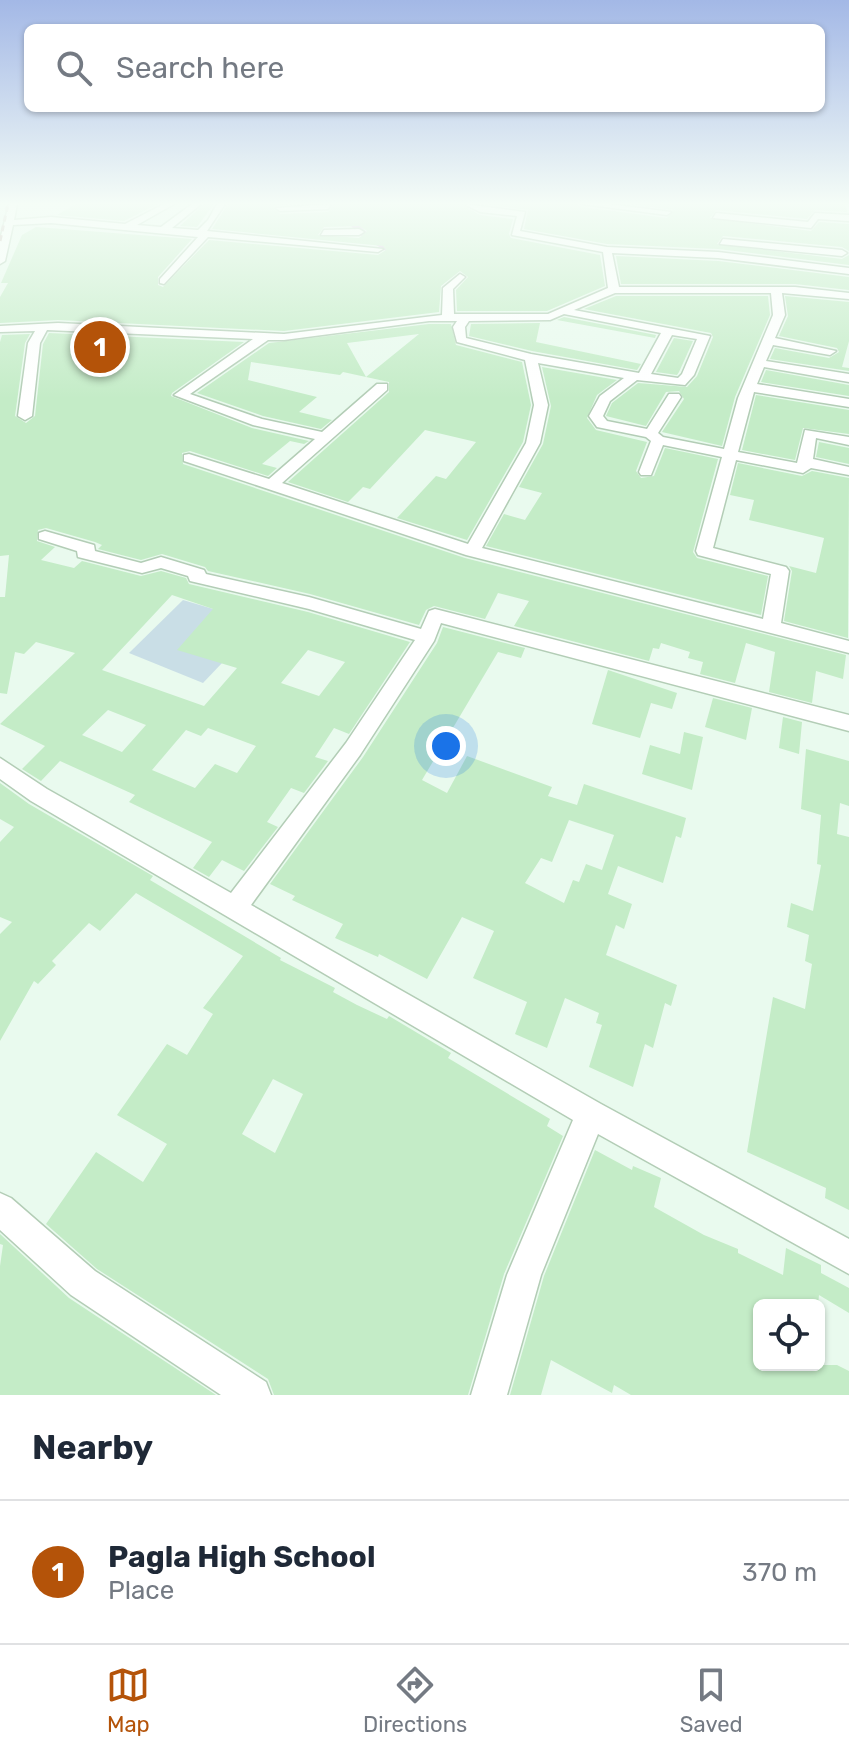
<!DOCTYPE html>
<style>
:root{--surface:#fff;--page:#f2f2f3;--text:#1f2937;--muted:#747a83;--line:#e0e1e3;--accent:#b45309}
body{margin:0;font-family:Rubik,sans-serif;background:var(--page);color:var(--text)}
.controls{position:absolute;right:24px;bottom:24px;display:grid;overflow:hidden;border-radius:12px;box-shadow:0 2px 6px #0004}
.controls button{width:72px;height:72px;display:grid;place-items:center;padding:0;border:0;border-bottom:2px solid var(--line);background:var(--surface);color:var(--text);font:40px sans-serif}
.you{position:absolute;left:446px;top:746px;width:28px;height:28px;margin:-20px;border:6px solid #fff;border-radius:50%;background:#1a73e8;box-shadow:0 0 0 12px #1a73e833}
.badge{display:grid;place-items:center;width:52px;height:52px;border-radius:50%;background:var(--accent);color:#fff;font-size:26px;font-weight:700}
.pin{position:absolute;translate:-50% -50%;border:4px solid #fff;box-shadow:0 2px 8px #0006}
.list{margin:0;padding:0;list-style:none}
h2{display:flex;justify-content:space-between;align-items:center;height:104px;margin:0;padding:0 32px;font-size:34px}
h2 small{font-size:26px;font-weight:400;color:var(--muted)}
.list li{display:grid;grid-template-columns:52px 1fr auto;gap:24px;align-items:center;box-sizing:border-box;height:144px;padding:0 32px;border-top:2px solid var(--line)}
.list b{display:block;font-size:30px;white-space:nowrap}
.list p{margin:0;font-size:26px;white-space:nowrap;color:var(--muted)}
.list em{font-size:26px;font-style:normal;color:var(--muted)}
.icon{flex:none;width:44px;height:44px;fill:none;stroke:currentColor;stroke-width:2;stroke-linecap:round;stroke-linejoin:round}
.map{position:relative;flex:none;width:849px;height:1395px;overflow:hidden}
.search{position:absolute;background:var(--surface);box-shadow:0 2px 6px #0004;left:24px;right:24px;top:24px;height:88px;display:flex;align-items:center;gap:20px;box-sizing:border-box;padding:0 28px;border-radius:12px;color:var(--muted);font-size:30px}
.sheet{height:248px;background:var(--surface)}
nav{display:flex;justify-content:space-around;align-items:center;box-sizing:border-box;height:112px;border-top:2px solid var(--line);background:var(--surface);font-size:22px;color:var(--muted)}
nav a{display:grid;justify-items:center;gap:4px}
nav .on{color:var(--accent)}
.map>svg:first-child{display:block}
.green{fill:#c9dee6}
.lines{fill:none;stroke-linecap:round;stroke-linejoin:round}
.canal{fill:#dcbfe2;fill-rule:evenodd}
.building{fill:#c4ecc7;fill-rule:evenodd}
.minor-casing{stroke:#b3cdb6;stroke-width:3}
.minor{fill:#fff;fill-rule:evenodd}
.rail{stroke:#c3aea8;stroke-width:3;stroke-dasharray:6 4;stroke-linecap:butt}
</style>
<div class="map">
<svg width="849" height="1395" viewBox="0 0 849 1395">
<rect width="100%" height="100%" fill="#e9faee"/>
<path class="green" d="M183 600 260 623 203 683 129 653Z"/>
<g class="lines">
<path class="canal" d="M332 204H340L365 231 398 250 400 262 397 266H389L391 254 358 234Z"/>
</g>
<g class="building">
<path d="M76 204H158L124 221 57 215Z"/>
<path d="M204 204H214L197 227 180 226Z"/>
<path d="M228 204H294L274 206 280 214 328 212 334 204H461L480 215 513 219 509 234 511 238 600 255 605 286 547 311H457L456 290 468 277 460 271 441 286 439 312 284 331 58 320 0 323V297L8 283H1L22 235 36 227 192 239 158 277V285L163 287 209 240 378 255 386 250 383 246 212 229ZM359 226 367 231 359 238 318 235 324 227Z"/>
<path d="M485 204H576L582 207 667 218 673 210 630 204H845L847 212 815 210 807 219 716 210 710 218 811 231 819 222 849 224V251L842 247 723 236 717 244 842 259 849 255V265L718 249 607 244 524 229 528 210Z"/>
<path d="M616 256 718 261 849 277V290L795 284H621Z"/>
<path d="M616 296H768L770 315 735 397 722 446 662 432 684 399 679 391 666 392 646 426 606 416 612 403 638 383 687 387 697 376 713 337 711 333 584 309Z"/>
<path d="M785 296 849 302V341L842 367 849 368V371L770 359 775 348 829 358 839 352 837 348 779 336 788 316Z"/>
<path d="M564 317 656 335 655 338 557 320Z"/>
<path d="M540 323 536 342 641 364 637 370 532 351 469 336 471 324Z"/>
<path d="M429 324H451L456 345 522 362 531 405 523 442 467 540 397 518 436 476 446 479 476 442 425 430 370 489 363 487 348 502 288 482 389 392V382L343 372 340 375 251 362 248 380 317 397 299 412 332 420 321 429 263 416 197 393 269 343ZM419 334 366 377 347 343Z"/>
<path d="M49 333 244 342 172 393 171 396 252 428 309 441 304 444 290 441 262 464 277 468 268 476 190 451 182 453 183 464 465 558 846 655 843 679 816 671 812 703 769 692 775 652 746 643 735 683 700 674 703 662 688 658 690 652 661 643 659 649 653 648 649 661 514 626 529 601 498 593 485 619 434 606 426 610 419 625 310 594 208 571 205 567 162 554 141 560 98 549 102 545 95 542 46 528 38 530 37 541 55 547 41 560 74 568 82 561 141 576 161 571 186 578 189 584 308 612 410 642 349 734 334 728 315 757 328 761 304 793 291 788 267 822 278 827 244 871 222 860 209 877 193 868 212 842 129 802 135 795 60 761 41 781 22 769 45 746 0 724 75 653 36 642 24 654 15 652 7 694 0 693V597H5L9 555 0 556V342L2 335 30 334 25 343 15 416 26 423 35 416 43 344ZM172 595 213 609 177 650 237 668 204 706 102 670ZM308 650 345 662 319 696 281 683ZM108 710 146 725 122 752 82 735ZM208 728 256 746 237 773 215 764 195 788 152 770 186 730 201 736Z"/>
<path d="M674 338 693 341 679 372 677 375 656 372Z"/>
<path d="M542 367 617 380 597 395 587 418 596 430 647 442 636 471 641 478 654 476 665 448 718 459 693 552 697 558 768 576 761 615 486 546 504 514 525 520 542 493 519 487 543 444 551 406Z"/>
<path d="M766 370 849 385V396L761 382Z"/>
<path d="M756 395 849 410V434L803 428 795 460 742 450Z"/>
<path d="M819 442 849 448V464L816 457Z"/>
<path d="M738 463 802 476 812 471 849 478 848 638 784 621 792 571 789 566 816 573 824 538 749 520 754 500 730 495Z"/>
<path d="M443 627 525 648 521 658 498 652 422 780 447 793 467 756 552 787 548 796 577 805 584 784 686 818 681 838 676 836 663 883 618 866 608 894 632 904 624 929 616 925 606 955 677 985 671 1006 665 1003 653 1048 645 1044 633 1087 589 1067 602 1025 596 1023 599 1013 565 998 547 1048 515 1034 527 1002 473 978 494 931 462 917 427 979 379 954 378 957 335 938 343 924 292 900 295 896 270 884 363 757 437 643ZM569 820 614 835 602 870 586 864 579 882 573 880 564 903 525 883 541 858 552 862Z"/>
<path d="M608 670 677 693 672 709 651 703 640 738 592 724Z"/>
<path d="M713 698 752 708 746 740 705 727Z"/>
<path d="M783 717 802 722 799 754 779 748Z"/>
<path d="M684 732 703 737 692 790 642 774 650 745 680 754Z"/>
<path d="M806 749 849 761V806L840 803 837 834 849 837V1210L825 1198 826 1188 747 1152 773 997 805 1009 812 964 805 961 809 935 787 927 791 903 813 911 821 865 817 864 821 815 801 809Z"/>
<path d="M0 783 29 804 153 876 150 880 281 958 280 960 335 988 333 992 357 1005 387 1019 389 1016 451 1053 448 1058 550 1119 547 1126 563 1136 504 1274 468 1395H274L268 1379 97 1269 46 1224 96 1152 143 1182 167 1144 117 1115 167 1044 187 1055 213 1014 203 1008 243 956 136 893 100 931 89 923 52 961 56 965 38 984 34 981 0 1041V934L12 922 0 917V842L14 827 0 819ZM273 1079 303 1094 275 1153 242 1134Z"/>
<path d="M595 1150 632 1170 633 1166 661 1178 654 1207 704 1235 738 1249V1253L783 1275 786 1248 821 1265V1273L849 1288V1313L819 1295 818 1305H759V1365H837L849 1371V1395H631L614 1385 612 1393 551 1360 541 1395H510L544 1276Z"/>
<path d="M0 1234 69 1298 216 1395H0V1266L3 1245 0 1244Z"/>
</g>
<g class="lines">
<g class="minor-casing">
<g id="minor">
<path d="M9 204H17L14 220 51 217 125 224 164 204H174L137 225 161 227 192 204H201L172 228 198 230 208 220 217 204H225L207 231 383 249 378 252 208 237 164 284 160 283V279L198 237 51 223 13 225 5 261 0 264V240Z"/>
<path d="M331 204 328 209 280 211 276 208Z"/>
<path d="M464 204 525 212 520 231 607 247 718 252 849 268V274L718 258 612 253 619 287H795L849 293V299L782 293 785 315 775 338 836 351 830 355 773 345 766 361 849 374V382L764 367 757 384 849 399V407L754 392 738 452 797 463 805 430 849 437V445L816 438 813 459 849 467V475L811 468 803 473 736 460 713 548 786 567 789 571 781 623 849 641V653L466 555 184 461V455L189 454 269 479 315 439 253 425 174 395 253 339 47 330 40 343 32 416 25 420 18 416 28 343 35 331 0 332V326L58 323 284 334 442 315 443 288 460 274 465 277 453 289 454 314H548L608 288 603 252 512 235 517 216 480 212ZM615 293H771L773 315 738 398 724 449 663 437 658 433 681 397 679 394H669L647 429 607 421 603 416 610 401 637 380 685 385 694 375 710 336 574 310ZM564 314 661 333 639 373 531 354 466 338 465 327 469 321 550 320ZM429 321H457L453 327 457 342 525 360 534 405 526 443 468 544 282 483 387 390V384H377L322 432 262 419 190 394 268 340H284ZM672 335 697 339 682 374 678 378 651 374ZM538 363 624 378 600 396 589 416 597 427 646 437 651 441 639 472 641 475H651L663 445 722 457 696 551 698 555 771 574 763 619 482 548 540 443 548 405Z"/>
<path d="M582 204H609L671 212 667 215Z"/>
<path d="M716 213 808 222 815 213 849 215V221L818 219 811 228 713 218Z"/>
<path d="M324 230 359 229 364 232 359 235H321Z"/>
<path d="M723 239 842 250 847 253 842 256 720 244Z"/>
<path d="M45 531 94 545 95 551 141 563 161 557 204 570 206 574 309 597 421 629 429 611 435 609 849 715V731L441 623 434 641 360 755 251 905 601 1104 849 1239V1274L598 1134 541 1275 507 1395H471L507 1275 573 1120 31 801 0 779V758L47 789 231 893 346 743 415 640 309 609 190 581 188 576 161 568 142 573 78 557 77 551 39 539V533Z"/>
<path d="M0 1193 11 1198 95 1271 266 1382 271 1395H221L71 1295 0 1230Z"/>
</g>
</g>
<use href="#minor" class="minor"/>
<path class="rail" d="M0 241 8 204"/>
</g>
<linearGradient id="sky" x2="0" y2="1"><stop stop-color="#a3b8e6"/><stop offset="0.51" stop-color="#f5fdf7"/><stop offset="1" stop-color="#f5fdf7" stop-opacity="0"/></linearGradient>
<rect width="849" height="399" fill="url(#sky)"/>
</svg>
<div class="controls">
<button><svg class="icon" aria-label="locate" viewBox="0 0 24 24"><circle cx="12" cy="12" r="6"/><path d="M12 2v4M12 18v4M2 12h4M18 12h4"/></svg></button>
</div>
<div class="you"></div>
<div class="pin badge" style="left:100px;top:347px">1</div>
<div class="search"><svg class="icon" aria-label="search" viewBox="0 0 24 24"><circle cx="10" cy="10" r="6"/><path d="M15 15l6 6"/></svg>Search here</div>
</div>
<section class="sheet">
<h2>Nearby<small></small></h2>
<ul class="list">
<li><span class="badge">1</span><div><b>Pagla High School</b><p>Place</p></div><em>370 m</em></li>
</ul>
</section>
<nav>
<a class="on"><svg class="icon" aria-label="map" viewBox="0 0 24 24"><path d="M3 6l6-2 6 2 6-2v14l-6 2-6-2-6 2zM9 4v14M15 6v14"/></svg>Map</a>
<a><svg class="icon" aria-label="directions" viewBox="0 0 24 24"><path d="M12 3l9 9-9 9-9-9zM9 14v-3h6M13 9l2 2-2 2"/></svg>Directions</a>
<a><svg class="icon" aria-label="saved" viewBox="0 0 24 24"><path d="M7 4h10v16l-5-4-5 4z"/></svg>Saved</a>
</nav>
